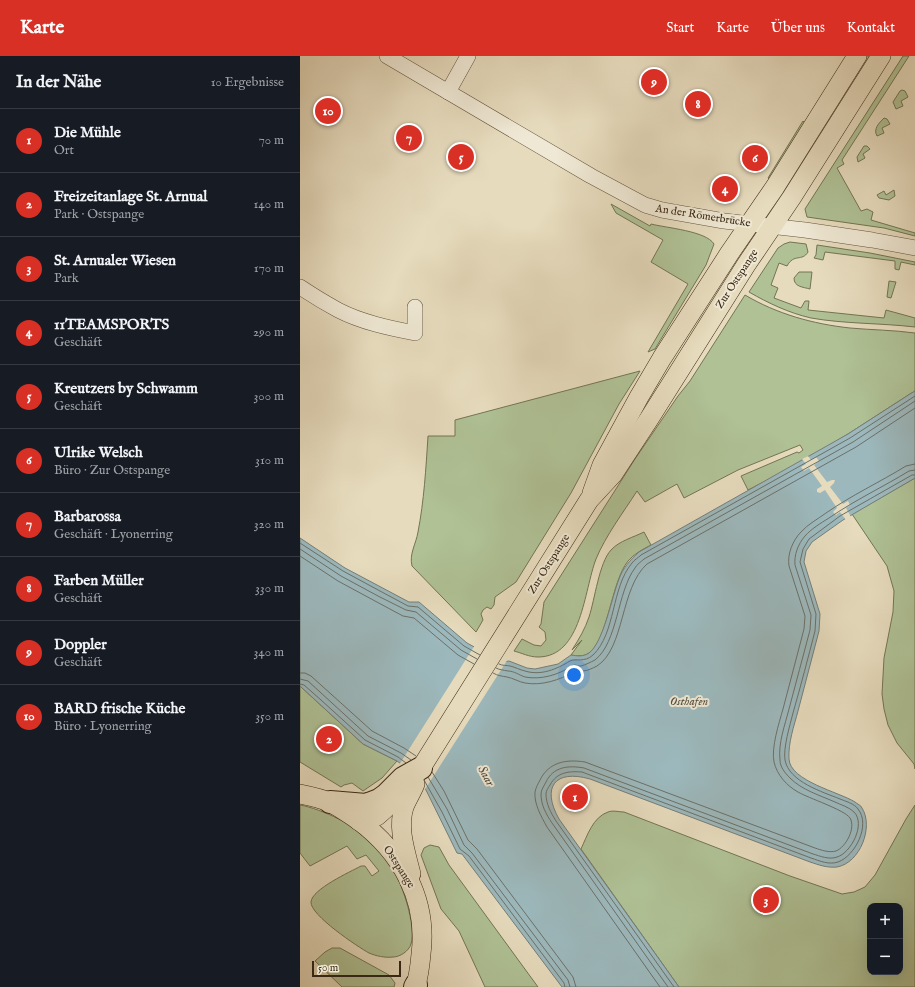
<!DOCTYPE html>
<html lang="de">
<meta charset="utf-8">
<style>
:root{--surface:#171b24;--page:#20242c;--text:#f1f3f6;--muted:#9ea1a6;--line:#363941;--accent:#d93025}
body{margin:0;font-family:"IM FELL English",serif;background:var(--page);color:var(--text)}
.controls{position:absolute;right:12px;bottom:12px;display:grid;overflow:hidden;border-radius:8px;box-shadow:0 4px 16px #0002}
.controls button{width:36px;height:36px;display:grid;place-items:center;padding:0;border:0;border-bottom:1px solid var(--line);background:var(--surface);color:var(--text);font:20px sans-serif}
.scale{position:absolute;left:12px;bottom:10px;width:89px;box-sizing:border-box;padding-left:4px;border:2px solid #3a2814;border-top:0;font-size:11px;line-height:14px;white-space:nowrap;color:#3a2814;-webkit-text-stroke:3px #efe8d4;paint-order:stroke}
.you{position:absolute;left:274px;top:619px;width:14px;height:14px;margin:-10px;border:3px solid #fff;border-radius:50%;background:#1a73e8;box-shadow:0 0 0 6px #1a73e833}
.badge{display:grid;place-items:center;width:26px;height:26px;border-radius:50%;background:var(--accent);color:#fff;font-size:13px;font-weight:700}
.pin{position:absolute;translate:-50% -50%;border:2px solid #fff;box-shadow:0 1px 4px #0006}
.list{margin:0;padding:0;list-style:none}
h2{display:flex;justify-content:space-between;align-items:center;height:52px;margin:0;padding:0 16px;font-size:17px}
h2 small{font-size:13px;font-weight:400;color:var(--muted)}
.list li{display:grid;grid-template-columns:26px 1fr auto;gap:12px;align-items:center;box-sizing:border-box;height:64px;padding:0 16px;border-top:1px solid var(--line)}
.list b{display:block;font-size:15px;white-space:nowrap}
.list p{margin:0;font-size:13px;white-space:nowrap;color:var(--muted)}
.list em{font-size:13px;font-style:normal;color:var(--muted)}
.map{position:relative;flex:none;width:615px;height:931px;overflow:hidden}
header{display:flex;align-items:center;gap:24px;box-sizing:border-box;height:56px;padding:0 20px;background:var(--accent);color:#fff}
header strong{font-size:19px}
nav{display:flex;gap:22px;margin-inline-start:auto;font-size:14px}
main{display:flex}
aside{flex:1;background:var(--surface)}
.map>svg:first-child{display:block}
.green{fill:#afc195;stroke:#747454;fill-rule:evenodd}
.water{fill:#9cb8bc;stroke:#757e79}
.pier{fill:#e6dbbd}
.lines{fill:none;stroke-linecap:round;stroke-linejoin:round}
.shore{stroke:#6b7068;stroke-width:1}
.minor-casing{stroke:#65553e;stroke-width:16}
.major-casing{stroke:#3a2814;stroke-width:20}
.highway-casing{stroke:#3a2814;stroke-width:24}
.minor{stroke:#efe8d4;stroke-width:15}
.major{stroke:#e6dbbd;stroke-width:19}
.highway{stroke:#e6dbbd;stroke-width:22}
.labels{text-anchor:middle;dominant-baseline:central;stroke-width:4;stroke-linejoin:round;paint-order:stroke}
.street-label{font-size:11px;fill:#3a2814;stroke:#efe8d4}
.water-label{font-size:12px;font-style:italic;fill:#524c3e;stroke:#efe8d4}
</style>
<header>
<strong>Karte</strong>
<nav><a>Start</a><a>Karte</a><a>Über uns</a><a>Kontakt</a></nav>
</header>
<main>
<aside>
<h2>In der Nähe<small>10 Ergebnisse</small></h2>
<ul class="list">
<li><span class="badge">1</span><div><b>Die Mühle</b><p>Ort</p></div><em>70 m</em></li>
<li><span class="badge">2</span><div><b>Freizeitanlage St. Arnual</b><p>Park · Ostspange</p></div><em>140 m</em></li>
<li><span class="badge">3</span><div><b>St. Arnualer Wiesen</b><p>Park</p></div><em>170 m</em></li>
<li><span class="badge">4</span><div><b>11TEAMSPORTS</b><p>Geschäft</p></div><em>290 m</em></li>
<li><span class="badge">5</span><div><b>Kreutzers by Schwamm</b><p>Geschäft</p></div><em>300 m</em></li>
<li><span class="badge">6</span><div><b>Ulrike Welsch</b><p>Büro · Zur Ostspange</p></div><em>310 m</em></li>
<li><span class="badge">7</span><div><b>Barbarossa</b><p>Geschäft · Lyonerring</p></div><em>320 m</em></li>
<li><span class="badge">8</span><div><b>Farben Müller</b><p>Geschäft</p></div><em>330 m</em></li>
<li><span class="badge">9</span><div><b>Doppler</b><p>Geschäft</p></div><em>340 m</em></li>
<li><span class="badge">10</span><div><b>BARD frische Küche</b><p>Büro · Lyonerring</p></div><em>350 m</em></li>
</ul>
</aside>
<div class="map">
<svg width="615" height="931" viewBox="0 0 615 931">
<rect width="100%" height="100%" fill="#e6dbbd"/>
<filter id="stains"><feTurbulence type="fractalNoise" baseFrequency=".005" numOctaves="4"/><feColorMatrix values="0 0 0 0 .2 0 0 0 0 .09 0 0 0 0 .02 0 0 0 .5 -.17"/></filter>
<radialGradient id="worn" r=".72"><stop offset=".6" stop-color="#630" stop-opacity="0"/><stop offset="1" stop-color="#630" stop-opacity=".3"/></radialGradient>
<g class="green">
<path d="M563 0H574L489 134 485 131Z"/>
<path d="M603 0H609L542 104 544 108 537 112 561 155 567 153 573 156 571 164 615 177V180L584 172 507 161 505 153Z"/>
<path d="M602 34 605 35 608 41 601 45 603 50 596 53 593 46 600 35Z"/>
<path d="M584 62 587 63 590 68 582 72 584 77 577 80C573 73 579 67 584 62Z"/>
<path d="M503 65 505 67 470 123 468 122Z"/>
<path d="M564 90H567L570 93 563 98 565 102 558 106 557 101Z"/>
<path d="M594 134 595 140 589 144 579 142 577 139 584 135 586 139Z"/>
<path d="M311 148 350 170 351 168C367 172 406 175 414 188L406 209 355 293 348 296 388 228 351 206 363 184 316 157Z"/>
<path d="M490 186 506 188 508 196C502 206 494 197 487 210L479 207 471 229 478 232 474 242 501 252 505 245H509L508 254 584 262 586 254 615 262V271C581 267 545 268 511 262 489 257 468 247 449 236L478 192 484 188Z"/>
<path d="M517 189 570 197 615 206V209L601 206 599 214 595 213V205L525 196 523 204 514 202 516 199Z"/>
<path d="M499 216H512L510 233C503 231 494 231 494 222Z"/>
<path d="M589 225 596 226 591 242 587 241Z"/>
<path d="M445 239C477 258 513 268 550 272 572 274 593 274 615 277V335L610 338 548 378 493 411 448 434 441 420 497 396 499 397 503 394 500 389 438 414 384 442 377 428 345 446 337 435C323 457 306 479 296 503 284 534 282 601 238 601 229 601 222 597 214 595L222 583 234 589 241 590 246 584 245 576 239 571 241 568 244 546 335 403 378 340 390 325Z"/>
<path d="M340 315 319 348 271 437 216 526 195 541 194 549 191 553 187 551 183 554 181 558 183 564 176 576 112 510C109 498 116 488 118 476 124 445 126 412 128 380H155V364Z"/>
<path d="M615 422V713L614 708 597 687 588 669 584 653 582 638 584 602 593 556 594 535 587 510 552 458Z"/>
<path d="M344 476 351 489C343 493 334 498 328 505 311 526 308 584 289 597 283 601 277 600 271 599L282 584 272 594C279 583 285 573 289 561 295 543 299 507 311 494 319 485 334 481 344 476Z"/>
<path d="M0 630 63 688 97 705 82 722 63 735 52 727 44 729 41 731 0 706Z"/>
<path d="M0 749C22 753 57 770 72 786 80 794 88 805 94 815 103 831 116 869 111 888 109 895 100 901 93 901 85 902 76 900 69 897 58 891 10 859 11 846 12 833 50 816 61 810H65L72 820 79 815 66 799 57 803 47 790 10 810 0 797Z"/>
<path d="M615 749V931H379L281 793C287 780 293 761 308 756 313 754 319 756 324 756L490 820 542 838 554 836 565 831 575 819 606 763ZM570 850H600V916H570Z"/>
<path d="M130 789 139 791 149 809 238 931H185L159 875 141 853 121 799 124 792Z"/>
<path d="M32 892H40L89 919 95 927 94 931H42L15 905 25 896Z"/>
</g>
<path class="water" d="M615 335V422L543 464 512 486 506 495 504 506 520 558 519 575C512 602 505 628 498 655 494 670 488 687 489 703 490 725 539 736 555 746 557 748 561 749 562 752 574 771 560 807 537 811 527 812 519 809 510 806L290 723C255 713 241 731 259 763L379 931H262L165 802 162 798 157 797 124 730 111 715 97 705 63 688 0 630V482L45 512 109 546H119L167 587 191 600 204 606 209 605 227 612 235 613 258 608 271 599C277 600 283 601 289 597 303 587 312 541 319 523 323 512 330 504 339 496L548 378 610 338Z"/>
<g class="pier">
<path d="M508 400 511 404 516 401 519 405 514 409 527 426 532 424H535L534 427 530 431 543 448 548 445 550 449 546 452 551 461 546 464 540 456 536 459 533 456 537 452 525 434 520 437 517 436V433L522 430 509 412 504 415 501 411 506 408 502 403Z"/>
<path d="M175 589 191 598 205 604 208 603 124 735 110 716 99 709Z"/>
</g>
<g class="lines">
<g class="shore">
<path d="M0 487 43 515 80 535 108 550 118 551 164 590 180 599"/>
<path d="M0 493 41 520 78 540 106 554 116 556 161 594 177 603"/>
<path d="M0 500 38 525 75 545 103 560 114 562 158 599 174 608"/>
<path d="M199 608C203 610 206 609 210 610 215 611 220 614 225 615 241 620 257 613 270 605 276 602 284 607 293 599 316 577 311 532 332 507 334 504 338 502 341 499L550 382 615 340"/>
<path d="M196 612C200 614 203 614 208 615 214 615 219 619 225 621 241 624 258 619 272 610 275 608 277 610 281 610 285 609 291 606 295 604 318 586 317 536 335 512 337 508 341 506 344 503L553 386 615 345"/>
<path d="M0 617H5L11 620 72 675 104 692 116 700"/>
<path d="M193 617C198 620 202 620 207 621 213 622 219 626 225 627 242 630 259 624 274 616 277 615 279 616 283 615 287 615 293 612 297 610 325 592 320 532 347 508L556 391 615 352"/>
<path d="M0 623 8 625 68 680 101 697 111 704"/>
<path d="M0 628 4 629 21 644 65 684 98 701 106 707"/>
<path d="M132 716 144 735 168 784 177 793 273 921 276 931"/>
<path d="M128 721 147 753 164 789 172 797 268 924 270 931"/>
<path d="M124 724 142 756 160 793 169 800 264 927 265 931"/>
<path d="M360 931 247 771C241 760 234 748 235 736 236 731 238 728 240 724 249 706 266 703 285 706L515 792C521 794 529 797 536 795 546 791 556 772 550 762 545 754 508 742 498 736 487 730 477 719 474 706 471 692 479 667 483 653 490 626 497 600 504 573L505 560 489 510C487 498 493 484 501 476 508 468 518 463 526 457 552 439 580 426 606 410L615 408"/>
<path d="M368 931 252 767C246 758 241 749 241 738 241 734 244 730 246 726 253 711 268 709 284 712L513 798C520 800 529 804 537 801 551 797 566 768 554 756 549 751 541 749 535 746 519 739 502 734 490 722 485 717 480 711 480 704 478 687 485 669 489 653 496 627 503 600 510 574L511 559 495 509C494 499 498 488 505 480 511 473 521 467 529 462 555 444 583 431 609 415L615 414"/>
<path d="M374 931 256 765C251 757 246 748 246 738 246 735 248 732 250 729 257 716 269 715 282 716L511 802C520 805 529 809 538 806 555 800 571 769 558 753 555 748 545 745 540 743 523 736 489 726 485 704 483 692 490 669 493 657 501 629 508 602 515 575L516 558 500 506 503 493 509 483 540 460 612 419H615"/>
</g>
<g class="minor-casing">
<g id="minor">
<path d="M87 0 291 120 345 149 362 154 424 165 505 174 572 184 615 192"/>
<path d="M148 36 168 0"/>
<path d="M0 231C12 239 25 247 38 254 61 266 89 272 115 277V251"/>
</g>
</g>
<g class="major-casing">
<g id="major">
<path d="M292 437 302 409 339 341 362 302 429 198 475 131 557 0"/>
<path d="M0 738C10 740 20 742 29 746 40 751 49 758 58 764 101 796 128 843 121 898 120 909 119 921 115 931"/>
<path d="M59 765 69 763 77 760 85 753 121 712 289 444 313 418 349 363 446 209 492 141 581 0"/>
<path d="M111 818C106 797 97 773 104 751 107 743 112 736 115 728"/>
</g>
</g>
<g class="highway-casing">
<g id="highway">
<path d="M30 746 66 749 79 744 86 739 103 722 121 712"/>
<path d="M115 931 116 929"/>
</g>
</g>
<use href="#minor" class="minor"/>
<use href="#major" class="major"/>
<use href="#highway" class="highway"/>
</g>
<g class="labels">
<g class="street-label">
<text transform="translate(403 160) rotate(9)">An der Römerbrücke</text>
<text transform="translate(437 223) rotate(-57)">Zur Ostspange</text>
<text transform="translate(249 508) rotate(-58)">Zur Ostspange</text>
<text transform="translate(99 811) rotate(57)">Ostspange</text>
</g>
<g class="water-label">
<text x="389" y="645">Osthafen</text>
<text transform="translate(186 720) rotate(61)">Saar</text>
</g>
</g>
<rect width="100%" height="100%" filter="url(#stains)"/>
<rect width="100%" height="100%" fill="url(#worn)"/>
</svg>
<div class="controls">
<button>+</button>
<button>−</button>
</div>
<div class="scale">50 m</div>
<div class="you"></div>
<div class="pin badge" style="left:275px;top:741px">1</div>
<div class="pin badge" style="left:29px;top:683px">2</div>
<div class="pin badge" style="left:466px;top:844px">3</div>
<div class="pin badge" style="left:425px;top:133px">4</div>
<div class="pin badge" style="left:161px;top:101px">5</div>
<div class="pin badge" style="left:455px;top:102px">6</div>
<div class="pin badge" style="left:109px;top:82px">7</div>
<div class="pin badge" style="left:398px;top:48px">8</div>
<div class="pin badge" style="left:354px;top:26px">9</div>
<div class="pin badge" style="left:28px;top:55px">10</div>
</div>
</main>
